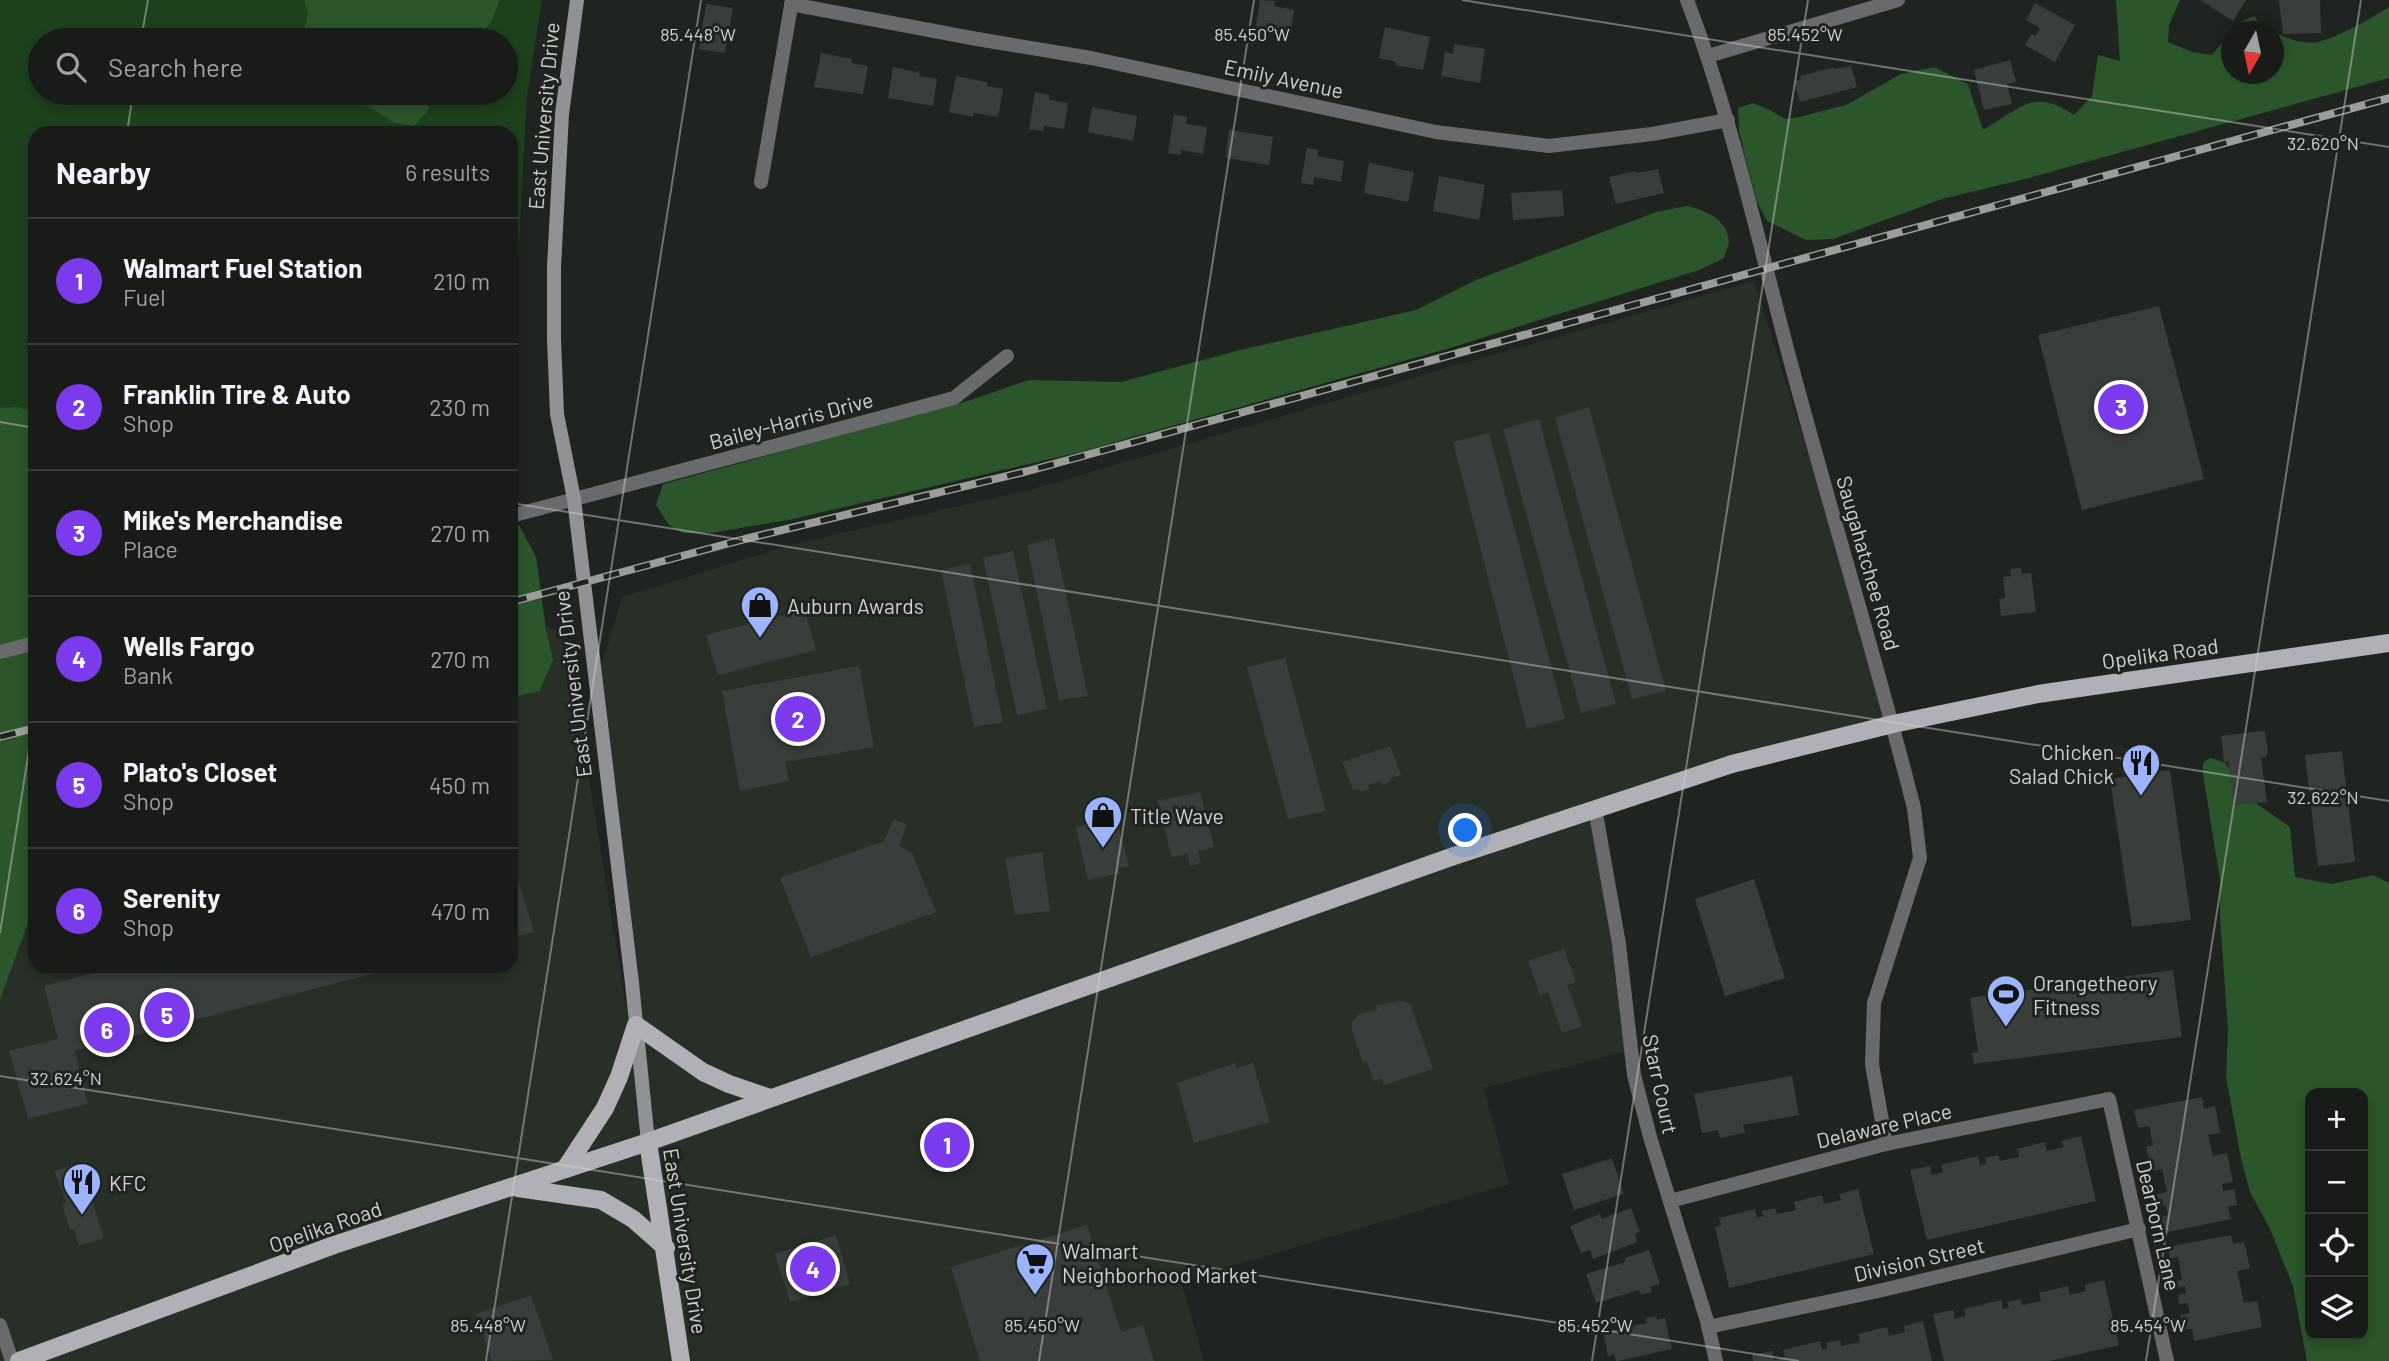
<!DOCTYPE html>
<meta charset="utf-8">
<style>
:root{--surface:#181b18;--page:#252825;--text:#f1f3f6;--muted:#9fa1a2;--line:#363937;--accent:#7c3aed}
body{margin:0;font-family:Barlow,sans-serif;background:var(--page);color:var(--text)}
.controls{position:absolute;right:21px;bottom:21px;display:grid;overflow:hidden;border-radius:14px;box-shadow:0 4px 10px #0003}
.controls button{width:63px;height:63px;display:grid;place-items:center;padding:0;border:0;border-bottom:2px solid var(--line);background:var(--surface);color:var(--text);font:35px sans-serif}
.compass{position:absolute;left:2221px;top:21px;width:63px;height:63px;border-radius:50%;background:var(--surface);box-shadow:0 4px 10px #0003;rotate:189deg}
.you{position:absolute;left:1466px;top:831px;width:24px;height:24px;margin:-18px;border:5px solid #fff;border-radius:50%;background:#1a73e8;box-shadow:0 0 0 10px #1a73e833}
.badge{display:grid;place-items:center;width:46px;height:46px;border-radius:50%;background:var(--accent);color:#fff;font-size:23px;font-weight:700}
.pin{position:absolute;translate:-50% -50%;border:4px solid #fff;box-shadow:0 2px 7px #0006}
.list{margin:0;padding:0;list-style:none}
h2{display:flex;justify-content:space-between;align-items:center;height:91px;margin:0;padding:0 28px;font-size:30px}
h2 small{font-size:23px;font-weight:400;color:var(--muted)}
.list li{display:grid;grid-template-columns:46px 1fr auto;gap:21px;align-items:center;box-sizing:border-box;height:126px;padding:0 28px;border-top:2px solid var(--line)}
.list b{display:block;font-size:26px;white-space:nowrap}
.list p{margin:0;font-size:23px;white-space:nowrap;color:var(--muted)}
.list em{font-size:23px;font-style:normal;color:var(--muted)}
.icon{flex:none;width:38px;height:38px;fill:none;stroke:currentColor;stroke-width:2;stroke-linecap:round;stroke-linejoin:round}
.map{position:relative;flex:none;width:2389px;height:1361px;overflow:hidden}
.search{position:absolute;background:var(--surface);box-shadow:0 4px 10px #0003;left:28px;top:28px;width:490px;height:77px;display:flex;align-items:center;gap:18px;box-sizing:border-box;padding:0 24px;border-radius:38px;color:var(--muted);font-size:26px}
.panel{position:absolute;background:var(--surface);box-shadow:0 4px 10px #0003;left:28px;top:126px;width:490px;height:847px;border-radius:21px}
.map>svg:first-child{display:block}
.built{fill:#272f26}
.green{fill:#1d401d;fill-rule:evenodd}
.forest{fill:#2b552b;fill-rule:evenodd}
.building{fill:#3a3e3a}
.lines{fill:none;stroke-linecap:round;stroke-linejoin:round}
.minor{stroke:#696a6c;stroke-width:14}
.secondary{stroke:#909296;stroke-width:14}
.primary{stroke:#afb1b6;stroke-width:18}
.rail-casing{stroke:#9b9d9b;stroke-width:8}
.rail{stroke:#202420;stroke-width:5;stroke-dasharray:16;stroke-linecap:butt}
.ticks{fill:none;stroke:#d0d2d0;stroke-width:2;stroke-opacity:0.45}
.labels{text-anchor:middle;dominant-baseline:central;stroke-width:6;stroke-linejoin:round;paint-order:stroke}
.street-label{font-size:21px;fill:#d0d2d0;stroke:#202420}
.poi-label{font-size:21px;fill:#d0d2d0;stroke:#202420;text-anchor:start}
.ticks-label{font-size:18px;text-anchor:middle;fill:#d0d2d0;stroke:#202420;stroke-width:6;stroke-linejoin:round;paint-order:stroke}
</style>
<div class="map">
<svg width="2389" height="1361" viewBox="0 0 2389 1361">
<rect width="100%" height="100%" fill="#202420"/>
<path class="built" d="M1754 281 1893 724 1595 808 1631 1050 1484 1088 1509 1184 1181 1281 1204 1361H0V761L35 752V966H511V624L532 619 566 636 645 1124 595 686 622 597 795 544 1033 489 1461 364Z"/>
<path class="green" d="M0 0H542L527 96 511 388V133H35V680L0 690ZM40 40H506V93H40Z"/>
<g class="forest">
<path d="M304 0H500L492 20 478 40H302L308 13Z"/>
<path d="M2116 0H2180L2169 25 2168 42 2192 52 2212 55 2231 33 2232 74H2274V32C2285 38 2304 45 2317 42 2337 38 2372 18 2389 7V78L2025 179 1942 199 1833 239 1806 240 1767 221 1757 202 1744 152 1739 130 1738 108 1753 103 1770 110 1785 119 1795 118 1846 105 1901 74 1934 67 1968 84 1983 130C2020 109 2033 87 2074 115L2092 96 2098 55 2120 61Z"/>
<path d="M2254 16 2264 28 2272 31H2233L2245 20Z"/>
<path d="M342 93H433L427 112 414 126 395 123 365 104Z"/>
<path d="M1687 206C1705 210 1727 219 1729 241 1729 246 1725 253 1724 258L1699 270 1664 281 1450 348 1080 452 789 520 710 533H683L669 525 656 505 663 484 971 400 1029 380 1121 382 1240 350 1416 310 1476 280 1656 212Z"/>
<path d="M18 407 35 413V903L0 1000V408Z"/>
<path d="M519 525 536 557 546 630 553 659 540 691 518 696 511 694V527Z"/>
<path d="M2210 758 2224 762 2250 799 2290 827 2295 877 2332 884 2373 875 2389 883V1361H2307L2293 1286 2270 1229 2250 1192 2241 1158 2226 1077 2228 1030 2220 918V880L2203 774V763ZM2310 1093H2363V1335H2310Z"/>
</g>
<g class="building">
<path d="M1260 0 1275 1 1274 6 1294 10 1290 36 1270 32 1269 38 1254 36Z"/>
<path d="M2200 0H2246L2233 21Z"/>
<path d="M2279 0H2320L2321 33 2283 34Z"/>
<path d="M2035 3 2075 25 2055 62 2025 45 2031 34 2036 36 2040 28 2026 20Z"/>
<path d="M706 4 733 8 725 53 699 49Z"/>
<path d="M1385 27 1430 37 1423 70 1395 65 1396 62 1379 58Z"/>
<path d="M1454 44 1485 49 1480 83 1441 76 1445 52 1453 54Z"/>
<path d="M821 53 852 59 851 63 868 66 863 94 814 87Z"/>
<path d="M2010 60 2016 82 2007 84 2012 104 1984 110 1974 70Z"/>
<path d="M1851 66 1857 87 1800 102 1794 81 1801 79 1800 76 1834 67V69Z"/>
<path d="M893 67 920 73 919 76 937 79 933 106 888 98Z"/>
<path d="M956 76 987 82V86L1003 89 998 117 974 113 973 117 949 112Z"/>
<path d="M1035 92 1049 95V100L1068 103 1064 129 1044 126 1043 131 1029 129Z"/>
<path d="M1092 107 1137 116 1133 141 1088 132Z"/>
<path d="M1174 114 1187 117 1186 124 1207 127 1203 154 1181 150V155L1168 153Z"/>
<path d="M1229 130 1273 137 1269 165 1226 158Z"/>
<path d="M1307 148 1319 150 1317 156 1344 161 1341 182 1314 177 1313 185 1301 183Z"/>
<path d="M1369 163 1414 172 1408 202 1364 193Z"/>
<path d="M1658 169 1664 193 1616 204 1609 177 1636 171V173Z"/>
<path d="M1439 176 1485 185 1479 220 1433 211Z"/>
<path d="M1562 190 1564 216 1513 220 1511 193Z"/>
<path d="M2159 306 2204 479 2082 510 2038 335Z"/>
<path d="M1589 407 1666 691 1632 699 1555 418Z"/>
<path d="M1539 419 1616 704 1581 713 1503 429Z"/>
<path d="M1489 433 1565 719 1527 729 1453 442Z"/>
<path d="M1054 538 1088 696 1059 700 1027 545Z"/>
<path d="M1013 551 1047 709 1017 715 983 558Z"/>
<path d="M970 564 1003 722 974 727 941 570Z"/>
<path d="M2021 568 2022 574 2031 573 2036 612 2001 616 1999 599 2005 598 2003 577 2011 576 2010 569Z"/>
<path d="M805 610 816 650 718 675 706 635Z"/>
<path d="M1285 658 1326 811 1288 819 1247 667Z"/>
<path d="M859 666 874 747 785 762 789 781 740 791 722 691Z"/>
<path d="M2262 731 2265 732 2268 752 2266 757 2261 758 2267 802 2234 805 2228 761 2224 762 2221 736Z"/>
<path d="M1390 746 1401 775 1390 778 1391 782 1382 785 1381 781 1368 785 1370 789 1360 792 1359 789 1353 790 1342 762Z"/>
<path d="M2342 751 2355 862 2318 866 2305 755Z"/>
<path d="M2170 770 2191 920 2132 927 2110 779Z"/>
<path d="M1200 792 1214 847 1198 851 1201 863 1190 866 1187 854 1172 857 1157 801Z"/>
<path d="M894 819 907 825 899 846 912 853 936 912 811 957 780 878 884 841Z"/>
<path d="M1088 824 1090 832 1118 825 1129 866 1119 868 1120 873 1088 880 1076 827Z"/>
<path d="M1042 852 1050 911 1015 915 1005 858Z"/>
<path d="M511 856 534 932 511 938Z"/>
<path d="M1754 879 1785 978 1725 996 1695 899Z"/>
<path d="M1564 949 1576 982 1567 985 1582 1026 1562 1033 1548 992 1540 995 1528 961Z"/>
<path d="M119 966H399V967L75 1051 88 1104 28 1119 9 1051 58 1039 44 986Z"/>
<path d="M2173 970 2182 1037 1974 1064 1972 1053 1978 1052 1970 998Z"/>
<path d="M1397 1001H1405L1411 1006 1433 1069 1384 1085 1382 1078 1374 1081 1367 1062 1363 1063 1352 1030V1023L1359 1014 1377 1009 1376 1006Z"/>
<path d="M1235 1063 1236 1068 1253 1063 1270 1122 1194 1143 1177 1083Z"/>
<path d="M1792 1076 1799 1115 1743 1125 1745 1133 1720 1138 1718 1130 1702 1133 1694 1094Z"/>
<path d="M2202 1097 2204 1109 2215 1106 2220 1133 2208 1135 2213 1156 2227 1153 2233 1182 2222 1184 2223 1191 2234 1189 2237 1205 2228 1207 2231 1219 2163 1233 2159 1217 2168 1215 2166 1205 2159 1207 2157 1194 2167 1192 2162 1169 2152 1171 2146 1147 2153 1145 2149 1126 2138 1128 2134 1110Z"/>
<path d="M2081 1136 2096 1201 1927 1240 1910 1170 1930 1166 1932 1175 1943 1172 1941 1165 1978 1156 1980 1165 1986 1164 1985 1158 1998 1155 2000 1161 2019 1157 2017 1149 2045 1142 2047 1151 2064 1147 2062 1141Z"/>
<path d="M1612 1158 1624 1194 1574 1210 1562 1174Z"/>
<path d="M70 1166 72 1172 82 1169 104 1238 79 1246 74 1229 70 1230 62 1204 66 1202 54 1171Z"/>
<path d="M1858 1189 1874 1254 1729 1288 1715 1227 1721 1225 1719 1218 1755 1209 1757 1218 1763 1216 1762 1211 1775 1208 1777 1214 1796 1210 1794 1202 1822 1195 1824 1204 1841 1200 1839 1194Z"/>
<path d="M1631 1208 1640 1232 1635 1234 1637 1242 1593 1259 1590 1250 1581 1253 1570 1226 1600 1214 1602 1219Z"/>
<path d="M1087 1225 1121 1332 1143 1325 1154 1361H980L951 1267Z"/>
<path d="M836 1235 850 1284 790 1302 775 1254Z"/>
<path d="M2231 1235 2233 1244 2244 1242 2250 1268 2237 1271 2244 1303 2257 1301 2262 1327 2194 1341 2192 1329H2183L2180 1315 2190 1313 2187 1303 2179 1304 2178 1295 2186 1293 2185 1286 2179 1288 2177 1281 2182 1280 2178 1257 2170 1258 2168 1247Z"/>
<path d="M1649 1250 1660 1284 1650 1287 1652 1292 1641 1295 1639 1290 1596 1303 1586 1274 1625 1262V1258Z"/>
<path d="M2104 1280 2119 1345 2050 1361H1944L1933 1314 1953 1310 1955 1319 1966 1316 1964 1309 2001 1300 2003 1309 2009 1308 2007 1302 2021 1299 2022 1305 2041 1301 2039 1293 2068 1286 2070 1295 2086 1291 2085 1285Z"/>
<path d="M531 1295 553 1360 492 1361 476 1314Z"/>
<path d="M1656 1316 1657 1320 1665 1318 1672 1349 1618 1361H1616L1614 1354 1608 1356 1603 1332 1647 1323 1646 1318Z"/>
<path d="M1923 1321 1932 1361H1753L1752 1355 1772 1351 1774 1360 1785 1357 1783 1350 1820 1341 1822 1350 1827 1349 1826 1343 1840 1340 1841 1346 1860 1342 1858 1334 1887 1327 1889 1336 1905 1332 1904 1326Z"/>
</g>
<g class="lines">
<g class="minor">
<path d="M1687 0C1729 110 1754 223 1784 337 1825 494 1874 650 1914 808L1920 858 1874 1003 1872 1064 1886 1144"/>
<path d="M791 4 977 39 1091 58 1436 132 1549 146 1652 134 1728 120"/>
<path d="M1708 56 1898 0"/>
<path d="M761 182 792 0"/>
<path d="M511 516 954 398 1007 356"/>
<path d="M0 652 35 643"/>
<path d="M1595 808 1619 944 1634 1075 1650 1137 1707 1321 1716 1361"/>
<path d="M1670 1201 1886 1144 2109 1099 2167 1361"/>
<path d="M0 1325 12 1361"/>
<path d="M1708 1327 1874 1292 2139 1229"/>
</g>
<path class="secondary" d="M577 0 562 114 554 267V339L557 414 574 499 632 983 648 1142"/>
<g class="primary">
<path d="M648 1142 681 1361"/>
<path d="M565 1169 605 1108 619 1077 636 1025 703 1072 729 1084 770 1098"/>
<path d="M518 1188 601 1200 633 1219 666 1248"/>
<path d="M19 1361 334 1245 648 1142 1451 857 1732 764 1893 724 2038 694 2389 643"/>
</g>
<g class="rail-casing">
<g id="rail">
<path d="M511 602 745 539 1028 471 2389 98"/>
<path d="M0 737 35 728"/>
</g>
</g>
<use href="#rail" class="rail"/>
</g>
<path class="ticks" d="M1462 0 2389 147M141 40 148 0M127 133 133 93M0 422 35 428M511 503 2389 801M0 933 35 712M0 1076 1799 1361M486 1361 701 0M1039 1361 1254 0M1592 1361 1808 0M2146 1361 2361 0"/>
<defs>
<g id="shop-pin" transform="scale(2.0125)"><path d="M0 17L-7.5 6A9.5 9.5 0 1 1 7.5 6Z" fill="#9cb4fd" stroke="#202420"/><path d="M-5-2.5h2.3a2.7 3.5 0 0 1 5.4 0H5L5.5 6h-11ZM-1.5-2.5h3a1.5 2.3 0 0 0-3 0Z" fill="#111"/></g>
<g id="restaurant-pin" transform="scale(2.0125)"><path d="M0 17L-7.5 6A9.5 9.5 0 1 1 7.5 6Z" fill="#9cb4fd" stroke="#202420"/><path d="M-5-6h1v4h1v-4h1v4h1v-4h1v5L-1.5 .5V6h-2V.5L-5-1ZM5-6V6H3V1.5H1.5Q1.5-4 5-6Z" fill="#111"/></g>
<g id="stadium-pin" transform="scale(2.0125)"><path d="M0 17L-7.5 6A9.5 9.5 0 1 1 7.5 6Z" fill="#9cb4fd" stroke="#202420"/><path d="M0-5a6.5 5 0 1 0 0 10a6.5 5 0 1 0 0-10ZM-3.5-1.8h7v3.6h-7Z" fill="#111"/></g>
<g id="supermarket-pin" transform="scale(2.0125)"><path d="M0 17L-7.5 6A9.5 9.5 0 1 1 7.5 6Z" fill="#9cb4fd" stroke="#202420"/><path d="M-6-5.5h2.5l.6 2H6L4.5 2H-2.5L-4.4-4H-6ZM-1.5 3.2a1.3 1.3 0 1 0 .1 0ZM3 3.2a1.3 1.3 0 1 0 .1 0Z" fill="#111"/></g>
</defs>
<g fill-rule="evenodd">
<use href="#shop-pin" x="760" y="605"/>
<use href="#restaurant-pin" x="2141" y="763"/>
<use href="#shop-pin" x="1103" y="815"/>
<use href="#stadium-pin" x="2006" y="994"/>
<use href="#restaurant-pin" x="82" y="1182"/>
<use href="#supermarket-pin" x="1035" y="1262"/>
</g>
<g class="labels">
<g class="street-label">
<text transform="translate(1284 78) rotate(12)">Emily Avenue</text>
<text transform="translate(543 116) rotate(-85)">East University Drive</text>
<text transform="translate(791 420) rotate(-15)">Bailey-Harris Drive</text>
<text transform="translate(1869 563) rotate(74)">Saugahatchee Road</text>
<text transform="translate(2160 653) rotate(-8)">Opelika Road</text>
<text transform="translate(572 684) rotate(-97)">East University Drive</text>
<text transform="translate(1661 1084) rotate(78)">Starr Court</text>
<text transform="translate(1884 1125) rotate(-13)">Delaware Place</text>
<text transform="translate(2159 1225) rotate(77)">Dearborn Lane</text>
<text transform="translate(325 1226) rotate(-19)">Opelika Road</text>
<text transform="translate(686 1241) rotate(81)">East University Drive</text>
<text transform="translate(1919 1259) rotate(-13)">Division Street</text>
</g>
<g class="poi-label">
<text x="787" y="605">Auburn Awards</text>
<text x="2114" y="751" text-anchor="end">Chicken<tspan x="2114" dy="24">Salad Chick</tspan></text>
<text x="1130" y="815">Title Wave</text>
<text x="2033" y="982">Orangetheory<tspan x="2033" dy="24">Fitness</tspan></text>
<text x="109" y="1182">KFC</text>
<text x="1062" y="1250">Walmart<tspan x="1062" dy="24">Neighborhood Market</tspan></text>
</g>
</g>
<g class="ticks-label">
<text x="698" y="41">85.448°W</text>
<text x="1252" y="41">85.450°W</text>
<text x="1805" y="41">85.452°W</text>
<text x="2323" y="150">32.620°N</text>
<text x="2323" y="804">32.622°N</text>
<text x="66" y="1085">32.624°N</text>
<text x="488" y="1332">85.448°W</text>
<text x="1042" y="1332">85.450°W</text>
<text x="1595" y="1332">85.452°W</text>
<text x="2148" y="1332">85.454°W</text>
</g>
</svg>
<div class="controls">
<button>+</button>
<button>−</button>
<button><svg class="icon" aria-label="locate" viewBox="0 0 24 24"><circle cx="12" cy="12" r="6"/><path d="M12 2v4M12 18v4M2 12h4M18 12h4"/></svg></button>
<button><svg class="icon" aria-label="layers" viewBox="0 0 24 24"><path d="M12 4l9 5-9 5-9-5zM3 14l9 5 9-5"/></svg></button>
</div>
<svg class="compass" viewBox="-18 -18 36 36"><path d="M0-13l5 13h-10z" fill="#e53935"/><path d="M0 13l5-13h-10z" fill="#9fa1a2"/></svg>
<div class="you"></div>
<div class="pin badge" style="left:947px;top:1145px">1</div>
<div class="pin badge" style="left:798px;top:719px">2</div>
<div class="pin badge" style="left:2121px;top:407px">3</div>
<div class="pin badge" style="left:813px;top:1269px">4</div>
<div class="pin badge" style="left:167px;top:1015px">5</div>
<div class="pin badge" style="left:107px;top:1030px">6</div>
<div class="search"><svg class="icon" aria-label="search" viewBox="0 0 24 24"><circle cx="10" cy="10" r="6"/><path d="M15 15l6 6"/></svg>Search here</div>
<section class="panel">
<h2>Nearby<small>6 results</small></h2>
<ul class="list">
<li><span class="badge">1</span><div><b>Walmart Fuel Station</b><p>Fuel</p></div><em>210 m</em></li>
<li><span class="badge">2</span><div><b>Franklin Tire &amp; Auto</b><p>Shop</p></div><em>230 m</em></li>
<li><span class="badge">3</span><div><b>Mike's Merchandise</b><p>Place</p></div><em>270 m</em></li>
<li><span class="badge">4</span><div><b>Wells Fargo</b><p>Bank</p></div><em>270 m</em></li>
<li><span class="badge">5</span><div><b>Plato's Closet</b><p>Shop</p></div><em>450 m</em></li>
<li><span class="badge">6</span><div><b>Serenity</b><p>Shop</p></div><em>470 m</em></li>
</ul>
</section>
</div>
